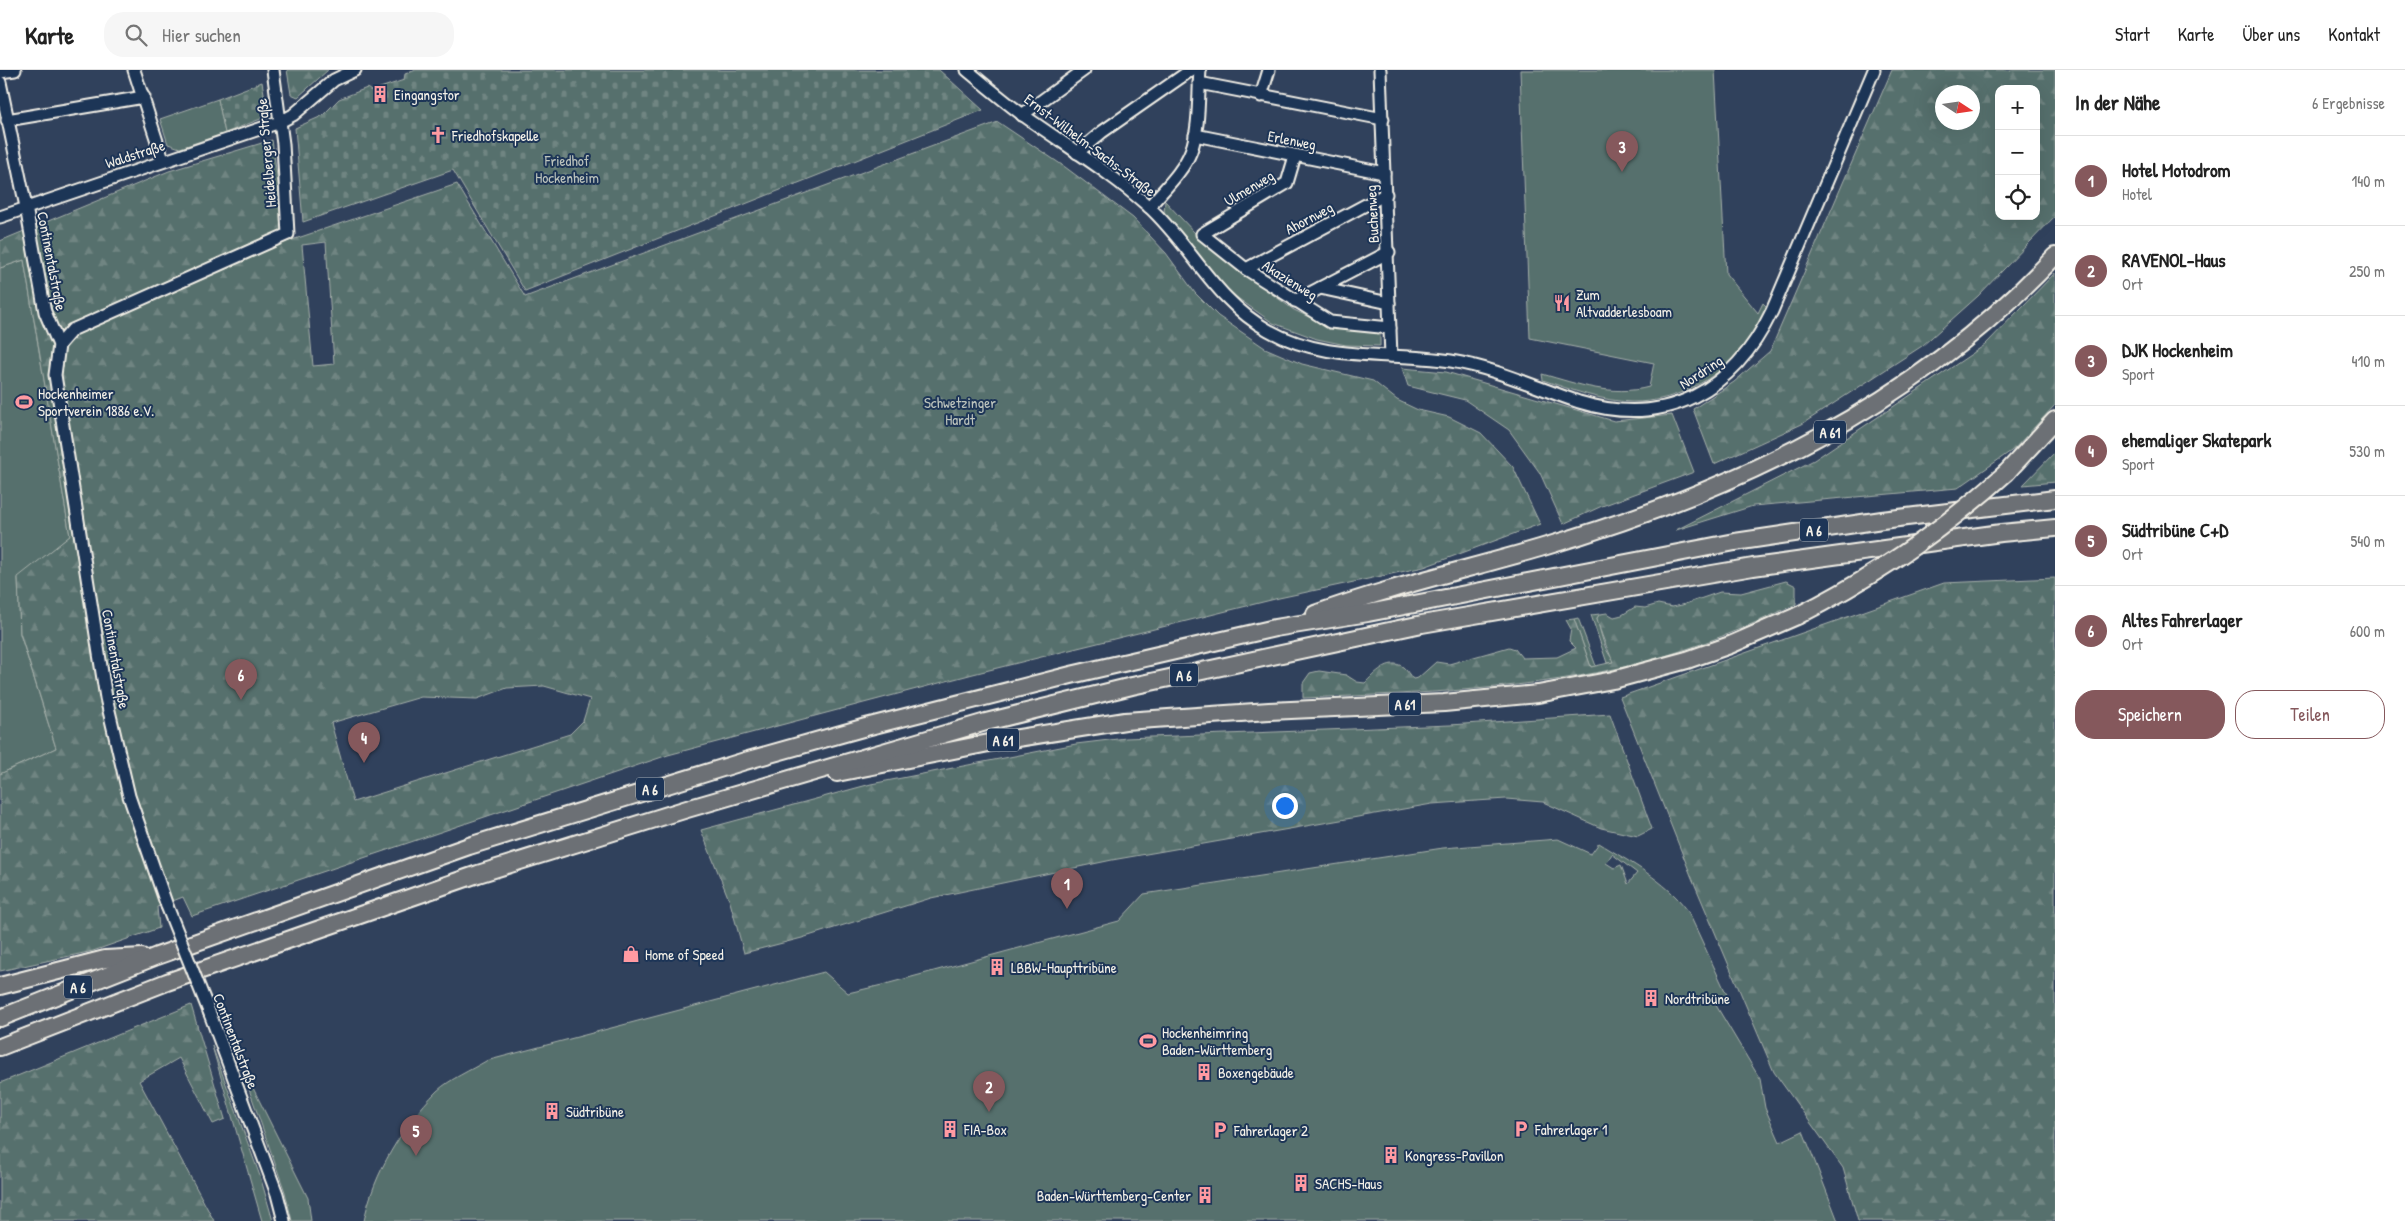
<!DOCTYPE html>
<html lang="de">
<meta charset="utf-8">
<style>
:root{--surface:#fff;--page:#f6f6f6;--text:#222;--muted:#767676;--line:#e0e0e0;--accent:#85585c}
body{margin:0;font-family:"Patrick Hand",sans-serif;background:var(--page);color:var(--text)}
.controls{position:absolute;right:15px;top:15px;display:grid;overflow:hidden;border-radius:10px;box-shadow:0 5px 20px #0002}
.controls button{width:45px;height:45px;display:grid;place-items:center;padding:0;border:0;border-bottom:1px solid var(--line);background:var(--surface);color:var(--text);font:25px sans-serif}
.compass{position:absolute;left:1935px;top:15px;width:45px;height:45px;border-radius:50%;background:var(--surface);box-shadow:0 5px 20px #0002;rotate:102deg}
.you{position:absolute;left:1284px;top:735px;width:18px;height:18px;margin:-12px;border:4px solid #fff;border-radius:50%;background:#1a73e8;box-shadow:0 0 0 8px #1a73e833}
.badge{display:grid;place-items:center;width:32px;height:32px;border-radius:50%;background:var(--accent);color:#fff;font-size:16px;font-weight:700}
.pin{position:absolute;translate:-50% -41px;filter:drop-shadow(0 1px 2px #0008)}
.pin::after{content:'';position:absolute;top:26px;width:18px;height:15px;background:inherit;clip-path:polygon(0 0,100% 0,50% 100%)}
.list{margin:0;padding:0;list-style:none}
h2{display:flex;justify-content:space-between;align-items:center;height:65px;margin:0;padding:0 20px;font-size:21px}
h2 small{font-size:16px;font-weight:400;color:var(--muted)}
.list li{display:grid;grid-template-columns:32px 1fr auto;gap:15px;align-items:center;box-sizing:border-box;height:90px;padding:0 20px;border-top:1px solid var(--line)}
.list b{display:block;font-size:19px;white-space:nowrap}
.list p{margin:0;font-size:16px;white-space:nowrap;color:var(--muted)}
.list em{font-size:16px;font-style:normal;color:var(--muted)}
.actions{display:flex;gap:10px;padding:15px 20px}
.actions a{flex:1;padding:11px 0;border:1px solid var(--accent);border-radius:20px;text-align:center;font-size:18px;color:var(--accent)}
.actions .main{background:var(--accent);color:#fff}
.icon{flex:none;width:28px;height:28px;fill:none;stroke:currentColor;stroke-width:2;stroke-linecap:round;stroke-linejoin:round}
.map{position:relative;flex:none;width:2055px;height:1151px;overflow:hidden}
header{display:flex;align-items:center;gap:30px;box-sizing:border-box;height:70px;padding:0 25px;background:var(--surface);border-bottom:1px solid var(--line)}
header strong{font-size:24px}
nav{display:flex;gap:28px;margin-inline-start:auto;font-size:18px}
.search{width:350px;height:45px;background:var(--page);display:flex;align-items:center;gap:12px;box-sizing:border-box;padding:0 18px;border-radius:20px;color:var(--muted);font-size:19px}
main{display:flex}
aside{flex:1;background:var(--surface)}
.map>svg:first-child{display:block}
.green{fill:#57706d;stroke:#a6b0aa;fill-rule:evenodd}
.forest{fill:url(#forest-firs);stroke:#a6b0aa;fill-rule:evenodd}
.cemetery{fill:url(#cemetery-stones);stroke:#a6b0aa}
.lines{fill:none;stroke-linecap:round;stroke-linejoin:round}
.minor-casing{stroke:#f4f1e8;stroke-width:15}
.highway-casing{stroke:#f4f1e8;stroke-width:20}
.minor{stroke:#1d3557;stroke-width:11}
.highway{stroke:#6c6f75;stroke-width:16}
.minor-bridge-casing{stroke:#f4f1e8;stroke-width:15;stroke-linecap:butt}
.highway-bridge-casing{stroke:#f4f1e8;stroke-width:20;stroke-linecap:butt}
.minor-bridge{stroke:#1d3557;stroke-width:11}
.highway-bridge{stroke:#6c6f75;stroke-width:16}
.labels{text-anchor:middle;dominant-baseline:central;stroke-width:4;stroke-linejoin:round;paint-order:stroke}
.shield{fill:#1d3557;stroke:#b4b9bc;stroke-width:1}
.shield-label{font-size:14px;font-weight:bold;fill:#f4f1e8}
.poi-label{font-size:15px;fill:#f4f1e8;stroke:#1d3557;text-anchor:start}
.street-label{font-size:15px;fill:#f4f1e8;stroke:#1d3557}
.park-label{font-size:15px;fill:#bdc4bd;stroke:#1d3557}
</style>
<header>
<strong>Karte</strong>
<div class="search"><svg class="icon" aria-label="search" viewBox="0 0 24 24"><circle cx="10" cy="10" r="6"/><path d="M15 15l6 6"/></svg>Hier suchen</div>
<nav><a>Start</a><a>Karte</a><a>Über uns</a><a>Kontakt</a></nav>
</header>
<main>
<div class="map">
<svg width="2055" height="1151" viewBox="0 0 2055 1151">
<defs>
<pattern id="forest-firs" width="22" height="20" patternUnits="userSpaceOnUse" patternTransform="scale(1.25)"><rect width="22" height="20" fill="#57706d"/><path d="M5 1l3.5 6h-7zM16 11l3.5 6h-7z" fill="#708582"/></pattern>
<pattern id="cemetery-stones" width="16" height="16" patternUnits="userSpaceOnUse" patternTransform="scale(1.25)"><rect width="16" height="16" fill="#57706d"/><path d="M2 7V4a2 2 0 0 1 4 0v3zM10 15v-3a2 2 0 0 1 4 0v3z" fill="#708582"/></pattern>
</defs>
<rect width="100%" height="100%" fill="#30415c"/>
<filter id="ink" filterUnits="userSpaceOnUse"><feTurbulence type="fractalNoise" baseFrequency=".02" numOctaves="2"/><feDisplacementMap in="SourceGraphic" scale="10" xChannelSelector="R" yChannelSelector="G"/><feConvolveMatrix kernelMatrix="1 2 1 2 8 2 1 2 1" color-interpolation-filters="sRGB"/></filter>
<g filter="url(#ink)">
<g class="green">
<path d="M1520 0H1715L1726 204 1758 243 1763 233 1767 237C1763 246 1759 256 1754 264 1728 303 1679 333 1632 332 1601 331 1572 320 1543 310L1542 304C1578 314 1612 327 1649 317L1654 293 1530 268Z"/>
<path d="M218 29 225 63 180 78 168 74 160 49Z"/>
<path d="M1165 131 1209 178 1294 240 1328 256 1380 262V276L1346 275 1317 269 1273 253 1229 222 1164 143Z"/>
<path d="M24 190 70 466 18 508 20 564 56 678 0 704V198Z"/>
<path d="M1600 544 1597 548C1600 560 1604 581 1613 589V592L1607 593 1591 545Z"/>
<path d="M1578 548 1596 596 1591 597 1574 549Z"/>
<path d="M1558 769 1591 784 1599 773C1631 793 1665 810 1688 841L1727 925 1714 932 1760 1009 1765 1038 1780 1072 1803 1061 1838 1151H364C373 1104 403 1055 437 1021 450 1009 471 1000 486 991L824 902 848 923 882 915 1119 851 1144 824 1443 778ZM1612 784 1637 803 1628 814 1621 795 1614 798 1606 793Z"/>
<path d="M212 976 260 1106 273 1151H262Z"/>
<path d="M238 988 308 1128 311 1151H292L285 1122Z"/>
</g>
<g class="forest">
<path d="M287 0H328L298 27 291 24Z"/>
<path d="M1892 0H2055V146L1978 226 1922 276 1802 354 1714 394 1693 339 1734 312 1770 281ZM1999 19H2036V146H1999ZM1942 22H1972V52H1942Z"/>
<path d="M998 52 1065 97 1133 148 1166 183 1195 223 1218 246 1265 278 1302 294 1373 311 1397 330 1418 340 1449 347 1481 363 1513 397 1540 454 1424 497 1279 528 973 604 668 685 192 846 183 827 157 837 159 858 93 881 0 901V704L56 678 20 563 18 507 70 466 24 190 0 198V171L169 101 272 70 286 172 457 114 525 227ZM326 172 334 294 313 296 302 175ZM544 616 590 629 583 651 570 664 353 732 331 653 421 627 477 629 507 618Z"/>
<path d="M2055 203V335L2014 379 1958 418 1753 436 1676 460 1814 390 1985 275Z"/>
<path d="M1402 298 1446 302 1614 351 1672 345 1694 402 1602 436 1563 454 1540 403 1509 360 1465 330 1408 316Z"/>
<path d="M2055 382V412L2023 415Z"/>
<path d="M2055 508V1151H1858L1843 1098 1774 1002 1692 808 1620 627 1944 513Z"/>
<path d="M1786 511 1796 516V534C1748 557 1696 578 1644 592 1532 621 1418 623 1303 628V613L1310 603 1319 601 1346 605 1357 612 1365 613C1374 604 1389 587 1403 597 1407 600 1409 605 1413 609L1418 608 1436 592 1449 594 1509 577 1515 579 1522 588 1557 587 1576 578 1569 571 1571 559 1566 550 1574 549 1591 597 1613 592C1608 579 1600 564 1597 548L1600 544 1607 543 1614 547 1622 545 1635 537 1645 538 1658 534 1672 537 1682 535 1720 522 1741 523Z"/>
<path d="M1610 644 1652 759 1638 766 1601 758 1543 732 1506 729 1432 734 1112 790 931 828 802 868 744 883 730 832 701 760 871 714 1076 674 1126 668 1450 655Z"/>
<path d="M191 935 225 1049 213 1054 179 988 139 1011 214 1151H0V1013Z"/>
</g>
<g class="cemetery">
<path d="M416 0H939L983 40 525 221 453 100 303 152 295 58 322 46 339 29 367 18 371 21 404 10 405 4Z"/>
<path d="M262 12 268 46 225 63 218 29Z"/>
</g>
<g class="lines">
<g class="minor-casing">
<g id="minor">
<path d="M134 0 163 90"/>
<path d="M967 0C985 15 1004 31 1023 45 1065 75 1110 102 1148 136 1191 175 1215 231 1268 260 1327 293 1387 281 1451 291 1495 298 1537 318 1579 332 1667 359 1734 320 1772 241L1874 0"/>
<path d="M1380 0 1391 286"/>
<path d="M0 2 15 0"/>
<path d="M0 12 26 137 45 242 59 275 55 305 106 628 129 726 167 836"/>
<path d="M1199 13 1383 49"/>
<path d="M1261 26 1269 0"/>
<path d="M1022 45 1084 0"/>
<path d="M7 50 144 27"/>
<path d="M1195 65 1384 103"/>
<path d="M1077 83 1102 62 1191 0"/>
<path d="M1295 86 1287 113 1202 164 1246 199 1330 252 1390 258"/>
<path d="M1149 137C1163 120 1183 102 1191 81 1200 57 1198 26 1200 0"/>
<path d="M0 147 280 52 293 45 334 10 355 0"/>
<path d="M1246 199 1386 124"/>
<path d="M1320 218 1389 233"/>
<path d="M1295 231 1389 182"/>
<path d="M59 275 72 260 288 164 283 74 273 0"/>
<path d="M210 944 277 1124 284 1151"/>
</g>
</g>
<g class="highway-casing">
<g id="highway">
<path d="M2007 402 2055 350"/>
<path d="M1315 544C1389 517 1465 500 1540 478 1737 420 1913 337 2055 186"/>
<path d="M837 703 999 671 1125 651 1269 641 1444 633 1538 624 1613 610 1687 590 1730 575 1797 546"/>
<path d="M0 916 105 889 142 887"/>
<path d="M0 948 157 886 469 776 745 691 866 657 1071 605 1275 558 1368 543 1735 472 1882 450 2055 429"/>
<path d="M0 977 167 912 478 804 687 739 986 652 1132 616 1422 554 1753 497 2001 463 2055 458"/>
</g>
</g>
<use href="#minor" class="minor"/>
<use href="#highway" class="highway"/>
<g class="minor-bridge-casing">
<path id="minor-bridge" d="M167 836 210 944"/>
</g>
<g class="highway-bridge-casing">
<path id="highway-bridge" d="M1797 546C1875 507 1943 460 2007 402"/>
</g>
<use href="#minor-bridge" class="minor-bridge"/>
<use href="#highway-bridge" class="highway-bridge"/>
</g>
</g>
<defs>
<g id="building-bare" transform="scale(1.35)"><path d="M-4-6H4V6H1V3H-1V6H-4ZM-2.5-4.3h1.7v1.8h-1.7ZM.8-4.3h1.7v1.8H.8ZM-2.5-1h1.7V.8h-1.7ZM.8-1h1.7V.8H.8Z" fill="#ff9aa2" stroke="#1d3557" stroke-width="2.5" paint-order="stroke"/></g>
<g id="church-bare" transform="scale(1.35)"><path d="M-1.2-6h2.4v3.5h3.3v2.4h-3.3V6h-2.4V-.1h-3.3v-2.4h3.3Z" fill="#ff9aa2" stroke="#1d3557" stroke-width="2.5" paint-order="stroke"/></g>
<g id="restaurant-bare" transform="scale(1.35)"><path d="M-5-6h1v4h1v-4h1v4h1v-4h1v5L-1.5 .5V6h-2V.5L-5-1ZM5-6V6H3V1.5H1.5Q1.5-4 5-6Z" fill="#ff9aa2" stroke="#1d3557" stroke-width="2.5" paint-order="stroke"/></g>
<g id="stadium-bare" transform="scale(1.35)"><path d="M0-5a6.5 5 0 1 0 0 10a6.5 5 0 1 0 0-10ZM-3.5-1.8h7v3.6h-7Z" fill="#ff9aa2" stroke="#1d3557" stroke-width="2.5" paint-order="stroke"/></g>
<g id="shop-bare" transform="scale(1.35)"><path d="M-5-2.5h2.3a2.7 3.5 0 0 1 5.4 0H5L5.5 6h-11ZM-1.5-2.5h3a1.5 2.3 0 0 0-3 0Z" fill="#ff9aa2" stroke="#1d3557" stroke-width="2.5" paint-order="stroke"/></g>
<g id="parking-bare" transform="scale(1.35)"><path d="M-3.5-5.5H1a3.5 3.5 0 0 1 0 7H-1V5.5H-3.5ZM-1-3.4V-.6H.8a1.4 1.4 0 0 0 0-2.8Z" fill="#ff9aa2" stroke="#1d3557" stroke-width="2.5" paint-order="stroke"/></g>
</defs>
<g fill-rule="evenodd">
<use href="#building-bare" x="380" y="24"/>
<use href="#church-bare" x="438" y="65"/>
<use href="#restaurant-bare" x="1562" y="233"/>
<use href="#stadium-bare" x="24" y="332"/>
<use href="#shop-bare" x="631" y="884"/>
<use href="#building-bare" x="997" y="897"/>
<use href="#building-bare" x="1651" y="928"/>
<use href="#stadium-bare" x="1148" y="971"/>
<use href="#building-bare" x="1204" y="1002"/>
<use href="#building-bare" x="552" y="1041"/>
<use href="#building-bare" x="950" y="1059"/>
<use href="#parking-bare" x="1521" y="1059"/>
<use href="#parking-bare" x="1220" y="1060"/>
<use href="#building-bare" x="1391" y="1085"/>
<use href="#building-bare" x="1301" y="1113"/>
<use href="#building-bare" x="1205" y="1125"/>
</g>
<g class="labels">
<g class="shield">
<rect x="1814" y="350.5" width="32" height="23" rx="4"/>
<rect x="1800" y="448.5" width="28" height="23" rx="4"/>
<rect x="1170" y="593.5" width="28" height="23" rx="4"/>
<rect x="1389" y="622.5" width="32" height="23" rx="4"/>
<rect x="987" y="658.5" width="32" height="23" rx="4"/>
<rect x="636" y="707.5" width="28" height="23" rx="4"/>
<rect x="64" y="905.5" width="28" height="23" rx="4"/>
</g>
<g class="shield-label">
<text x="1830" y="362">A 61</text>
<text x="1814" y="460">A 6</text>
<text x="1184" y="605">A 6</text>
<text x="1405" y="634">A 61</text>
<text x="1003" y="670">A 61</text>
<text x="650" y="719">A 6</text>
<text x="78" y="917">A 6</text>
</g>
<g class="poi-label">
<text x="394" y="24">Eingangstor</text>
<text x="452" y="65">Friedhofskapelle</text>
<text x="1576" y="224">Zum<tspan x="1576" dy="17">Altvadderlesboam</tspan></text>
<text x="38" y="323">Hockenheimer<tspan x="38" dy="17">Sportverein 1886 e.V.</tspan></text>
<text x="645" y="884">Home of Speed</text>
<text x="1011" y="897">LBBW-Haupttribüne</text>
<text x="1665" y="928">Nordtribüne</text>
<text x="1162" y="962">Hockenheimring<tspan x="1162" dy="17">Baden-Württemberg</tspan></text>
<text x="1218" y="1002">Boxengebäude</text>
<text x="566" y="1041">Südtribüne</text>
<text x="964" y="1059">FIA-Box</text>
<text x="1535" y="1059">Fahrerlager 1</text>
<text x="1234" y="1060">Fahrerlager 2</text>
<text x="1405" y="1085">Kongress-Pavillon</text>
<text x="1315" y="1113">SACHS-Haus</text>
<text x="1191" y="1125" text-anchor="end">Baden-Württemberg-Center</text>
</g>
<g class="street-label">
<text transform="translate(1292 70) rotate(11)">Erlenweg</text>
<text transform="translate(1090 75) rotate(37)">Ernst-Wilhelm-Sachs-Straße</text>
<text transform="translate(266 83) rotate(-95)">Heidelberger Straße</text>
<text transform="translate(135 84) rotate(-18)">Waldstraße</text>
<text transform="translate(1249 118) rotate(-31)">Ulmenweg</text>
<text transform="translate(1372 144) rotate(-93)">Buchenweg</text>
<text transform="translate(1309 148) rotate(-28)">Ahornweg</text>
<text transform="translate(52 191) rotate(79)">Continentalstraße</text>
<text transform="translate(1290 210) rotate(32)">Akazienweg</text>
<text transform="translate(1701 302) rotate(-33)">Nordring</text>
<text transform="translate(116 589) rotate(80)">Continentalstraße</text>
<text transform="translate(236 971) rotate(69)">Continentalstraße</text>
</g>
<g class="park-label">
<text x="567" y="90">Friedhof<tspan x="567" dy="17">Hockenheim</tspan></text>
<text x="960" y="332">Schwetzinger<tspan x="960" dy="17">Hardt</tspan></text>
</g>
</g>
</svg>
<div class="controls">
<button>+</button>
<button>−</button>
<button><svg class="icon" aria-label="locate" viewBox="0 0 24 24"><circle cx="12" cy="12" r="6"/><path d="M12 2v4M12 18v4M2 12h4M18 12h4"/></svg></button>
</div>
<svg class="compass" viewBox="-18 -18 36 36"><path d="M0-13l5 13h-10z" fill="#e53935"/><path d="M0 13l5-13h-10z" fill="#767676"/></svg>
<div class="you"></div>
<div class="pin badge" style="left:1067px;top:839px">1</div>
<div class="pin badge" style="left:989px;top:1042px">2</div>
<div class="pin badge" style="left:1622px;top:102px">3</div>
<div class="pin badge" style="left:364px;top:693px">4</div>
<div class="pin badge" style="left:416px;top:1086px">5</div>
<div class="pin badge" style="left:241px;top:630px">6</div>
</div>
<aside>
<h2>In der Nähe<small>6 Ergebnisse</small></h2>
<ul class="list">
<li><span class="badge">1</span><div><b>Hotel Motodrom</b><p>Hotel</p></div><em>140 m</em></li>
<li><span class="badge">2</span><div><b>RAVENOL-Haus</b><p>Ort</p></div><em>250 m</em></li>
<li><span class="badge">3</span><div><b>DJK Hockenheim</b><p>Sport</p></div><em>410 m</em></li>
<li><span class="badge">4</span><div><b>ehemaliger Skatepark</b><p>Sport</p></div><em>530 m</em></li>
<li><span class="badge">5</span><div><b>Südtribüne C+D</b><p>Ort</p></div><em>540 m</em></li>
<li><span class="badge">6</span><div><b>Altes Fahrerlager</b><p>Ort</p></div><em>600 m</em></li>
</ul>
<div class="actions"><a class="main">Speichern</a><a>Teilen</a></div>
</aside>
</main>
